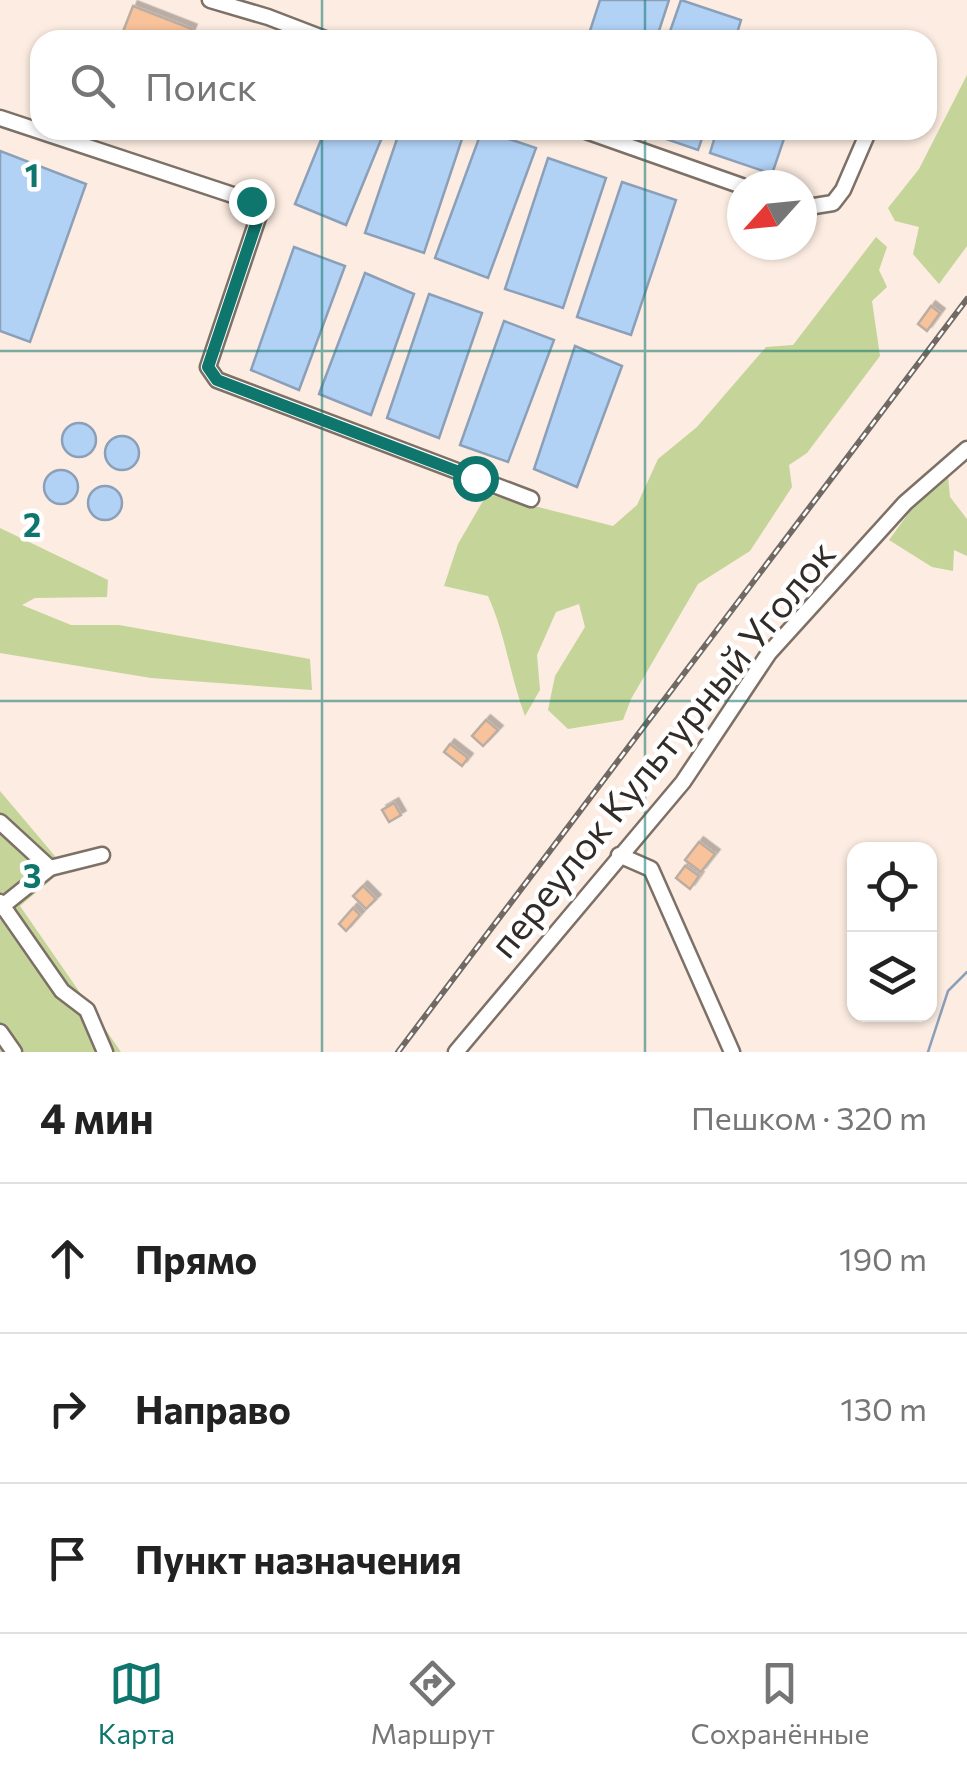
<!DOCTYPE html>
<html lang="ru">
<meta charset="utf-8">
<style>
:root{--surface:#fff;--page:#f6f6f6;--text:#222;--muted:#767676;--line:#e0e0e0;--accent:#0f766e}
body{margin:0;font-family:Commissioner,sans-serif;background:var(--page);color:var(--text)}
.controls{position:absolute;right:30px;bottom:30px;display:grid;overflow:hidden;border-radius:20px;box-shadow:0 2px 8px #0004}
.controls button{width:90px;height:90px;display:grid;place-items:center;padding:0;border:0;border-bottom:2px solid var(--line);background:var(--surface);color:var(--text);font:50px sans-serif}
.compass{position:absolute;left:727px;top:170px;width:90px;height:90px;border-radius:50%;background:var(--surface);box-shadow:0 2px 8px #0004;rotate:243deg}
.stop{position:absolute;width:30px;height:30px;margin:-22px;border:8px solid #0f766e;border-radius:50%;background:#fff}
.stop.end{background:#0f766e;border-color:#fff;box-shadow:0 2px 10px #0008}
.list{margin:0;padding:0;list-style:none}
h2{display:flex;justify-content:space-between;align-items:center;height:130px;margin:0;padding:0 40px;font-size:42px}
h2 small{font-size:32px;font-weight:400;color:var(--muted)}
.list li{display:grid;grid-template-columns:65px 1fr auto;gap:30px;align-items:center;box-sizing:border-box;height:150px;padding:0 40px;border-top:2px solid var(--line)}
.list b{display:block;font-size:38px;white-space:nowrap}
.list em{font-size:32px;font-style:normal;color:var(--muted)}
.icon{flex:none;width:55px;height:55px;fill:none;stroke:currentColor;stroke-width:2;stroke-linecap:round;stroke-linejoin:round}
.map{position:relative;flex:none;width:967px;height:1052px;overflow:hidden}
.search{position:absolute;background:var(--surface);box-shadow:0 2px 8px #0004;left:30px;right:30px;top:30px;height:110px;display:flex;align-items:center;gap:25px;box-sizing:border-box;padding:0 35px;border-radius:30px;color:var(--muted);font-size:38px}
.sheet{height:580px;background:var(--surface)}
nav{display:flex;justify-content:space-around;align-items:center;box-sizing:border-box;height:140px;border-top:2px solid var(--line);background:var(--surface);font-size:28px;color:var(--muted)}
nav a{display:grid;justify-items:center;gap:5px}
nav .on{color:var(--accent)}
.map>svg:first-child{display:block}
.green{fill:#c5d499}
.water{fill:#b1d1f5;stroke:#8ba0b8;stroke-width:2.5}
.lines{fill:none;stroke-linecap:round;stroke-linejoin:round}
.stream{stroke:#8ba0b8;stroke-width:2.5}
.building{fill:#f8c39b;stroke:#bbada2;stroke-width:2.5;filter:url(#shadow)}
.minor-casing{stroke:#7d7066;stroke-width:19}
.minor{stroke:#fff;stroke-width:14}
.rail-casing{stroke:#716963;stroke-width:6}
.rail{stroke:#fff;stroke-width:2.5;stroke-dasharray:8;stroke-linecap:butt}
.route{stroke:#0f766e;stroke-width:12}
.grid{fill:none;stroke:#0f766e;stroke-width:2.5;stroke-opacity:0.55}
.labels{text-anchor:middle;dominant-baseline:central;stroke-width:9;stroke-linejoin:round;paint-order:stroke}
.street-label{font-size:38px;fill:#312c28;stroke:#fff}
.grid-label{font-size:32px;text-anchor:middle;font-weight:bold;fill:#0f766e;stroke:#fff;stroke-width:9;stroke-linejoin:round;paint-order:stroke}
</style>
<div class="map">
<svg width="967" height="1052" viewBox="0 0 967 1052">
<defs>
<filter id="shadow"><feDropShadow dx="4.5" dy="-4.5" stdDeviation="0" flood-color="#0004"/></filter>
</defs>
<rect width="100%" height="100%" fill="#fcece1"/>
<g class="green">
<path d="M967 75V246L939 284 913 254 919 227 895 221 888 208 919 169Z"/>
<path d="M876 237 887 247 879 270 887 287 872 301 880 356 807 453 789 465 792 487 750 551 698 584 631 699 623 720 568 729 548 710 555 676 585 627 579 604 556 612 537 655 540 690 525 716C510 676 506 636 488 596L444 586 458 544 487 494 613 526 637 505 658 459 697 427 766 347 793 345Z"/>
<path d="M948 476 950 497 967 519V556L954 550 953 571 932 567 889 540 927 488Z"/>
<path d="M0 528 108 580 107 597 35 598 22 605 71 625H119L310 659 312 690 151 678 0 653Z"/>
<path d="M0 791 65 868 20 906 121 1052H0Z"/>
</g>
<g class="water">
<path d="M600 0H669L656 40H587Z"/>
<path d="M681 0 741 20 735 40H667Z"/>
<path d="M325 130H385L346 225 295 204Z"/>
<path d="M400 130H465L424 253 365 233Z"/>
<path d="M482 130 536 148 488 278 435 258Z"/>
<path d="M640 130H705L698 150Z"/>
<path d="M717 130H787L772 174 710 153Z"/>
<path d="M0 151 86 184 30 342 0 331Z"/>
<path d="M548 158 606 178 563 308 505 289Z"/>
<path d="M622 182 676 200 631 335 577 317Z"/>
<path d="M294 247 345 266 299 390 251 370Z"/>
<path d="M365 273 414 294 371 415 319 394Z"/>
<path d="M429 294 482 313 439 438 387 418Z"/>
<path d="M504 321 554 340 508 462 460 445Z"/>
<path d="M575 346 622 366 577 487 534 469Z"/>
<circle cx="79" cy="440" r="17"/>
<circle cx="122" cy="453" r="17"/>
<circle cx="61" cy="487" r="17"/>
<circle cx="105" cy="503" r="17"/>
</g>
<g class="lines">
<path class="stream" d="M928 1052 948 991 967 972"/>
</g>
<g class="building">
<path d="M133 6 192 29 187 40H139L122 34Z"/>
<path d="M931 306 940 313 927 331 918 324Z"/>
<path d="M486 720 498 730 483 746 472 736Z"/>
<path d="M450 744 468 758 462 766 444 752Z"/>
<path d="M394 803 401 815 389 822 382 810Z"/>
<path d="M699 842 715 854 701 872 685 860Z"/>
<path d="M685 866 699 876 690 889 676 878Z"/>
<path d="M363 886 376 899 366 909 353 896Z"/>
<path d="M353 908 360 915 346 931 339 924Z"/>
</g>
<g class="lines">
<g class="minor-casing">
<g id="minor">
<path d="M210 0 268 17 328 40"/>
<path d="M0 118 251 201 260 212 208 367 217 380 531 499"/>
<path d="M583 130 742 186"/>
<path d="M802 208 833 203 843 190 869 130"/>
<path d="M0 822 50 868 0 908"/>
<path d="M619 855 651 869 732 1052"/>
<path d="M50 868 102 855"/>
<path d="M0 902 62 991 87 1010 105 1052"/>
<path d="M0 1032 14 1052"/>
<path d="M456 1052 683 782 769 653 905 503 967 449"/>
</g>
</g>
<use href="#minor" class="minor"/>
<g class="rail-casing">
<path id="rail" d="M398 1052 967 299"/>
</g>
<use href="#rail" class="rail"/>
</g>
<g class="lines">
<path class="route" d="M251 201 260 212 208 367 217 380 475 478"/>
</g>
<path class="grid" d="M322 0V40M645 0V40M322 130V1052M645 130V1052M0 351H967M0 701H967"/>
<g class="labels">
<g class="street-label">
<text transform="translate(661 748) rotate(-51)">переулок Культурный Уголок</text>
</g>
</g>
<g class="grid-label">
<text x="32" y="187">1</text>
<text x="32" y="537">2</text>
<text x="32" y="888">3</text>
</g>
</svg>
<div class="controls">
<button><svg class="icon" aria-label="locate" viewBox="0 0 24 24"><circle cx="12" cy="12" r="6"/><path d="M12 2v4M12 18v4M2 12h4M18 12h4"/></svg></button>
<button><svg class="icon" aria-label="layers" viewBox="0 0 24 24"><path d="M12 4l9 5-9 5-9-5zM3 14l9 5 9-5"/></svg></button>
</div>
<svg class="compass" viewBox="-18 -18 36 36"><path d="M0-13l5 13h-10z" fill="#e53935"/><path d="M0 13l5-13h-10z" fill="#767676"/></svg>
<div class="stop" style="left:475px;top:478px"></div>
<div class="stop end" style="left:251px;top:201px"></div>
<div class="search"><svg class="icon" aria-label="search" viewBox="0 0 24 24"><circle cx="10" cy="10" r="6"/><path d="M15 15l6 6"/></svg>Поиск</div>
</div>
<section class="sheet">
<h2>4 мин<small>Пешком · 320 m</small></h2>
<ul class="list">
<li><svg class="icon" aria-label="ahead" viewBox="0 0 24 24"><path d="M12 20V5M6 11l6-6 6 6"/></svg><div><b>Прямо</b></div><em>190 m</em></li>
<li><svg class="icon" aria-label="right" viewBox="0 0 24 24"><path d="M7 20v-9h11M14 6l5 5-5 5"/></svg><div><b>Направо</b></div><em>130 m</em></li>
<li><svg class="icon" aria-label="arrive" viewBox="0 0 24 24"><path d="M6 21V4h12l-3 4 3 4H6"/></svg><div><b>Пункт назначения</b></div></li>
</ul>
</section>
<nav>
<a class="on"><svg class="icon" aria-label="map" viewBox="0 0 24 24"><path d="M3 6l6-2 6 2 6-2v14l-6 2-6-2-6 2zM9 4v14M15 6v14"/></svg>Карта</a>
<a><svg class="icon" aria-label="directions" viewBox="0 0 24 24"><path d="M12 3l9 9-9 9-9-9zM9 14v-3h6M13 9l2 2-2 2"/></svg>Маршрут</a>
<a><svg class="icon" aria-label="saved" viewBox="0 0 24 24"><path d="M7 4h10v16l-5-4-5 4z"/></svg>Сохранённые</a>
</nav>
